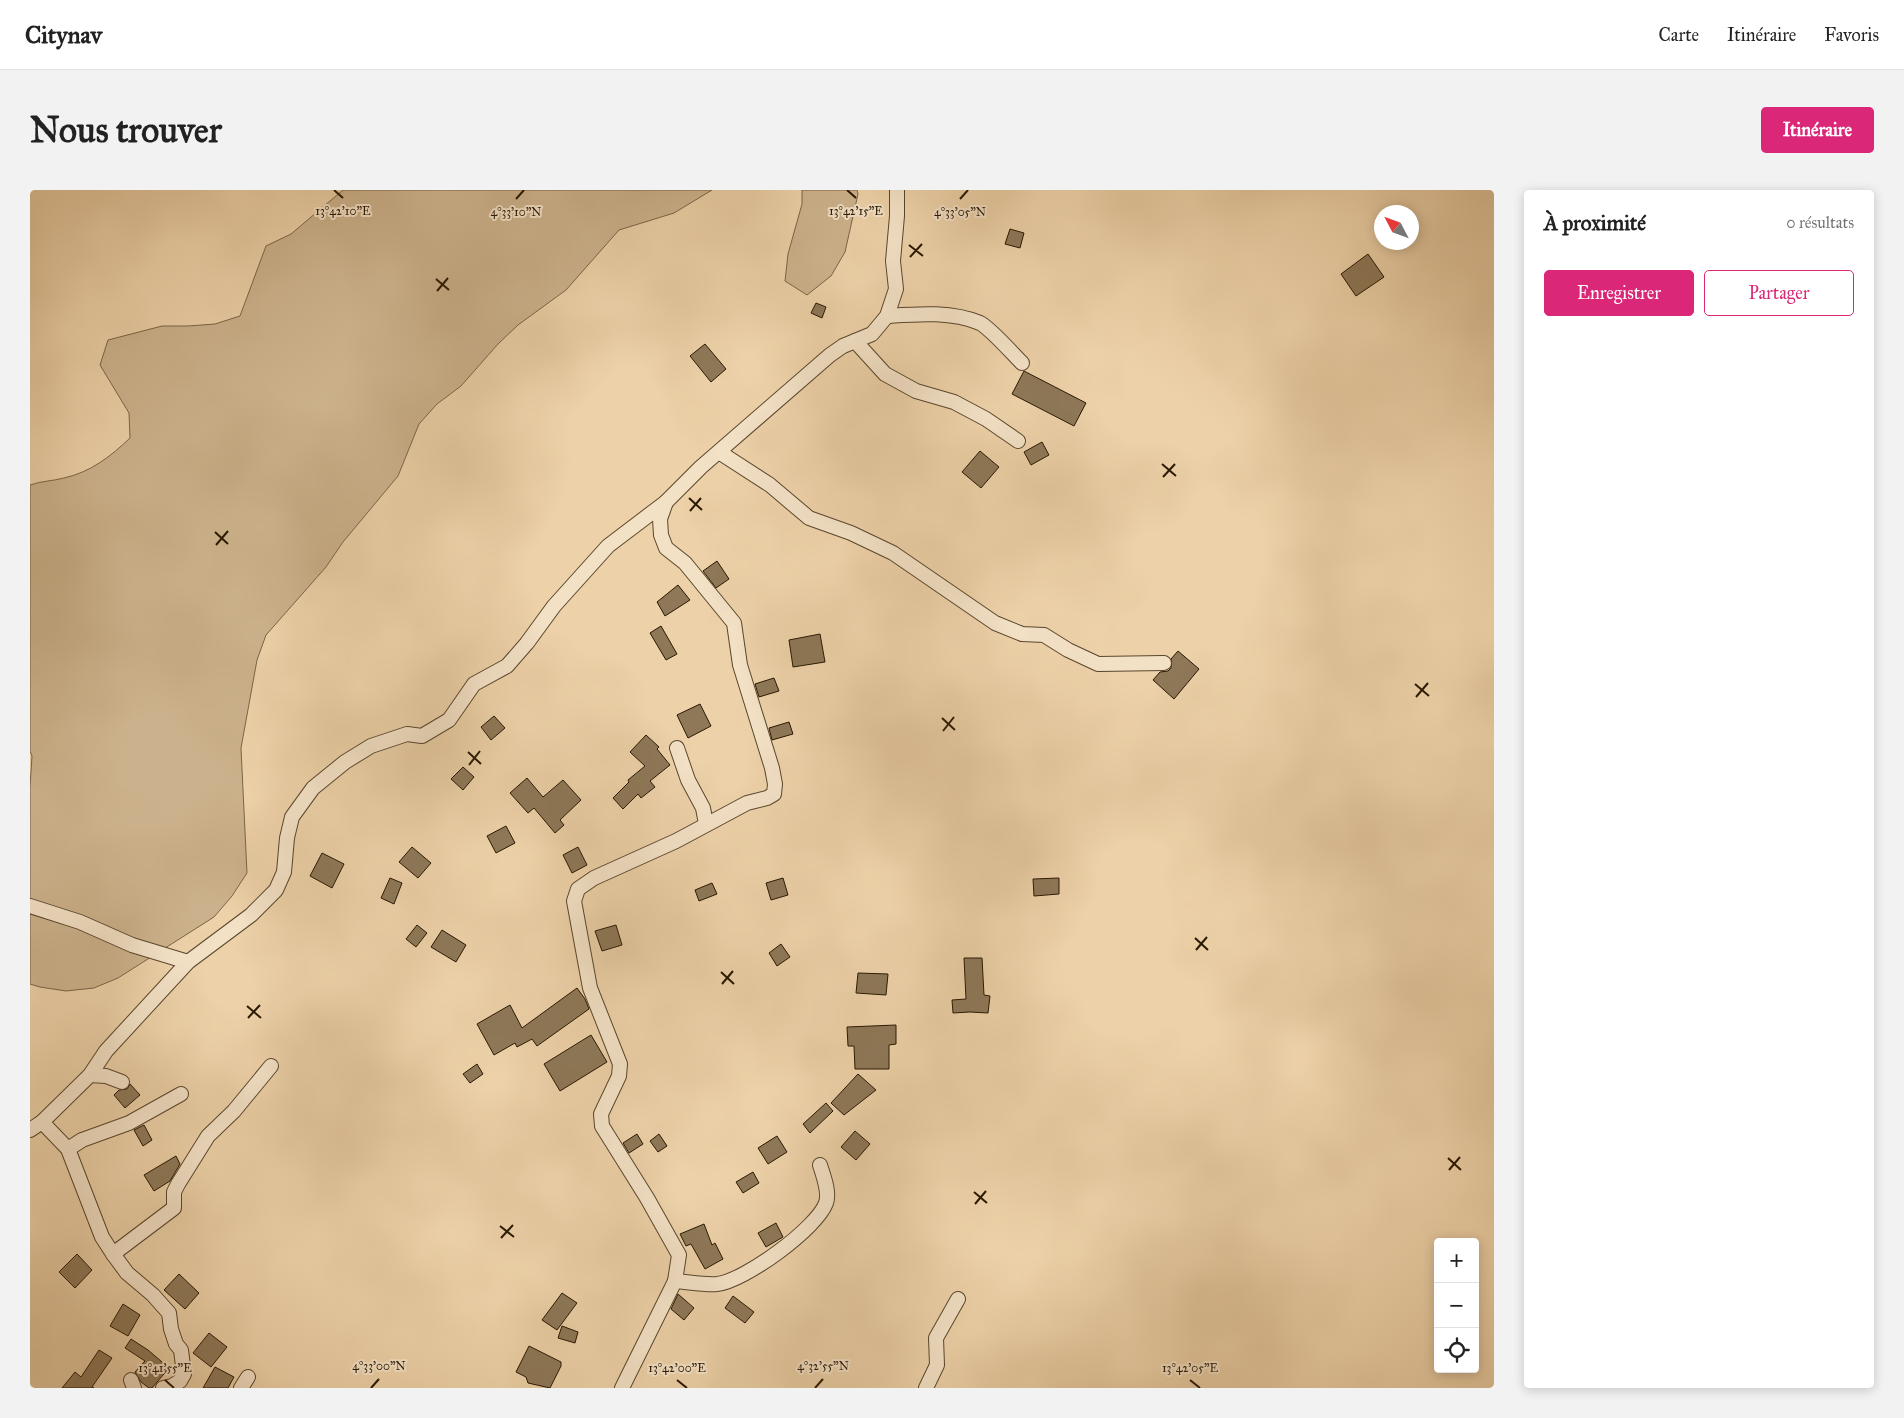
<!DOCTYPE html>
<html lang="fr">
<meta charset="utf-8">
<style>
:root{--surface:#fff;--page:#f2f2f2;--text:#222;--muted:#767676;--line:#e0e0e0;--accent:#db2777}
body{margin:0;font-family:"IM FELL Great Primer",serif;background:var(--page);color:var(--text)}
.controls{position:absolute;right:15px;bottom:15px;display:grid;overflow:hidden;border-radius:5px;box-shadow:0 2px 12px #0003}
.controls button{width:45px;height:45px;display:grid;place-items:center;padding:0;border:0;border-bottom:1px solid var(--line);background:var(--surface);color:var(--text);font:25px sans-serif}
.compass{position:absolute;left:1344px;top:15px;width:45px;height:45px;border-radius:50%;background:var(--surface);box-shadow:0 2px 12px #0003;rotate:311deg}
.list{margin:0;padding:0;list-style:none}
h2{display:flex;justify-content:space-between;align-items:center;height:65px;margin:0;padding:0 20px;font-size:21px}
h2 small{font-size:16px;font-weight:400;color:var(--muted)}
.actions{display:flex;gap:10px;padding:15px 20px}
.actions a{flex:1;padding:11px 0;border:1px solid var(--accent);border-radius:5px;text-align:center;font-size:18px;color:var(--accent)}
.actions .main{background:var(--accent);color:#fff}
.icon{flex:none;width:28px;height:28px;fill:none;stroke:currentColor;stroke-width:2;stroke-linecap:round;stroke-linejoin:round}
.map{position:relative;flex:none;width:1464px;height:1198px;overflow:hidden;border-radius:5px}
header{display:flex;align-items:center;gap:30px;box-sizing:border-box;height:70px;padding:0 25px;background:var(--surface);border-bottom:1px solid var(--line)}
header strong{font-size:24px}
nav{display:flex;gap:28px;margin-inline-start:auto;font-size:18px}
.intro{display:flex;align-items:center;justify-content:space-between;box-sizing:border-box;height:120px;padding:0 30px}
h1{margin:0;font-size:35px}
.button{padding:12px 22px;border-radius:5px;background:var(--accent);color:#fff;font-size:18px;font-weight:700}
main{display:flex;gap:30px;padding:0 30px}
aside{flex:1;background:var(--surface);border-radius:5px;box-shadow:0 2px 12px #0003}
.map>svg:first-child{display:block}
.green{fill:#ccb28c;stroke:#7a6547}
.building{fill:#8e7858;stroke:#281802}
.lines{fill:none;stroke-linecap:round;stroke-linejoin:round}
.street-casing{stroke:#59462c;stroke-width:16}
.street{stroke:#f3e1c6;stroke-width:14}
.ticks{fill:none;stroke:#281802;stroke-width:2}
.ticks-label{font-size:12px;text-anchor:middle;fill:#281802;stroke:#f3e1c6;stroke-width:4;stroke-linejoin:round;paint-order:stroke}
</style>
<header>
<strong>Citynav</strong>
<nav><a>Carte</a><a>Itinéraire</a><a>Favoris</a></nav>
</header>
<div class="intro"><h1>Nous trouver</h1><a class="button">Itinéraire</a></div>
<main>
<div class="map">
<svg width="1464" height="1198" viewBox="0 0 1464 1198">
<rect width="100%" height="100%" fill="#edd1a8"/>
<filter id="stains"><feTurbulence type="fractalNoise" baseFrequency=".004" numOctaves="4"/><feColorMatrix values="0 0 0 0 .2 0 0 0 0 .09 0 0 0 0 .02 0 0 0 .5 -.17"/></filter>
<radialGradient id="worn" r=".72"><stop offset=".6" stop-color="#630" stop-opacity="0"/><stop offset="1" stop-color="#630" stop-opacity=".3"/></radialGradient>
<g class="green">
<path d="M313 0H682L644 23 589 40 536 100 488 135 468 154 431 196 407 214 389 234 368 286 313 352 296 377 236 445 227 470 211 558 217 683 202 706 184 727 88 788 64 798 36 801 10 797 0 794V597L2 566 0 561V295C11 291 23 291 34 288 61 282 81 266 100 248L99 223 70 175 78 150 132 136H158L185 134 210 126 236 56 261 44Z"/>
<path d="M772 0H827L828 4 815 62 801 86 777 105 755 91 758 64 772 14Z"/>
</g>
<g class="building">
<path d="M980 39 994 43 990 58 975 54Z"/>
<path d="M1338 64 1354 87 1326 106 1311 84Z"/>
<path d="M786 113 796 117 792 128 781 123Z"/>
<path d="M675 154 696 179 681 192 660 166Z"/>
<path d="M994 181 1056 213 1044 236 982 204Z"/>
<path d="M1012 252 1019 265 1001 275 994 262Z"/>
<path d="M950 261 969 277 951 298 932 282Z"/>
<path d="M687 371 699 389 686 398 673 381Z"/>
<path d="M648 395 660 410 635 426 627 412Z"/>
<path d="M631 436 647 464 636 470 620 443Z"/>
<path d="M790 444 795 472 763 477 759 450Z"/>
<path d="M1148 461 1169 479 1144 509 1123 490 1130 482 1138 481 1141 478V469Z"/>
<path d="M744 488 749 501 729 507 725 494Z"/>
<path d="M670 514 681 536 658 548 647 525Z"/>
<path d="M464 526 475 538 461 550 451 537Z"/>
<path d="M759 532 763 544 742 550 739 538Z"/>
<path d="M616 545 629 557 627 559 640 575 620 591 625 597 611 608 608 604 593 619 583 608 599 592 598 590 615 576 600 562Z"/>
<path d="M433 577 444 587 433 600 421 589Z"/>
<path d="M497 588 513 607 533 590 551 610 530 630 534 635 525 643 504 618 498 623 480 603Z"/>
<path d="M476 636 485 653 466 663 457 646Z"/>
<path d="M382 657 401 673 388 688 369 672Z"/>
<path d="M548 657 557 675 542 683 533 665Z"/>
<path d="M292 663 314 674 302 698 280 686Z"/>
<path d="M360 688 372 693 364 714 351 708Z"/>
<path d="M753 688 758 705 741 710 736 693Z"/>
<path d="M1029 688V704L1004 706 1003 689Z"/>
<path d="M682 693 687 704 669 711 665 700Z"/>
<path d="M387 735 397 743 386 757 376 749Z"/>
<path d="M586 735 592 755 572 761 565 741Z"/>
<path d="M412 740 436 755 426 772 401 757Z"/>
<path d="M751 754 760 767 747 776 739 763Z"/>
<path d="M934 768H952L954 805 960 806 958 823 940 822 923 823 922 810 936 809Z"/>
<path d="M828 783 858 784 856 805 826 803Z"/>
<path d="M547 798 555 809 559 819 507 856 502 849 487 857 485 853 464 865 447 834 480 815 492 838Z"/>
<path d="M866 835V854L859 855V879H825L824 856H818L817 837Z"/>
<path d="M561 845 577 872 530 901 514 874Z"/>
<path d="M447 874 453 884 440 893 433 884Z"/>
<path d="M828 884 846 900 814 925 801 913Z"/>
<path d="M100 894 110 905 95 918 84 905 89 900 97 899Z"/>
<path d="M796 913 803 921 780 943 773 934Z"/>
<path d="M114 935 122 950 113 956 104 940Z"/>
<path d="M825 941 840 954 826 970 811 957Z"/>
<path d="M607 944 613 954 599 963 593 953Z"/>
<path d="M629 944 637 956 628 962 620 951Z"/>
<path d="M747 946 757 962 738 974 728 958Z"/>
<path d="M146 966 150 974 140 991 124 1001 114 985Z"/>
<path d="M723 982 729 993 713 1003 706 992Z"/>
<path d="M746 1033 753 1047 736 1057 728 1043Z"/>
<path d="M674 1034 682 1055 685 1053 693 1069 675 1079 661 1054 656 1056 650 1044Z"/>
<path d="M47 1064 62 1080 45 1098 29 1082Z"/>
<path d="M149 1084 169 1103 155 1119 134 1100Z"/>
<path d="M532 1103 547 1113 527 1140 512 1130Z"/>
<path d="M648 1104 664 1118 654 1130 641 1119Z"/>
<path d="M703 1106 724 1122 715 1133 695 1118Z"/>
<path d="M93 1114 110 1125 98 1146 80 1136Z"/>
<path d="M532 1136 548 1142 545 1153 528 1148Z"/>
<path d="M179 1143 197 1157 181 1177 163 1163Z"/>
<path d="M101 1149 118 1160 139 1178 122 1198H119L111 1192 105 1182 115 1171 95 1158Z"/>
<path d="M499 1156 531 1172V1176L520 1198 498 1193 496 1187 486 1182Z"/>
<path d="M69 1160 82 1168 62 1197 64 1198H32L45 1182 51 1187Z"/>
<path d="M185 1177 204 1187 198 1198H173Z"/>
</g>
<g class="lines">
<g class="street-casing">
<g id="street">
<path d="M857 126C887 124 921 121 950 133 961 139 982 163 992 173"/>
<path d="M825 151 855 184 886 201 924 212 956 229 988 251"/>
<path d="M689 262 740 295 779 328 821 343 863 363 965 433 992 444 1014 445 1038 460 1068 474 1134 473"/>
<path d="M636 312 630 329 631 345 636 358 655 373 704 433 710 475 742 578 745 594 744 604 737 608 717 613 646 651 564 688 548 699 544 711 560 798 590 874 589 886 571 924 572 936 617 1008 649 1065 645 1091"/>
<path d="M647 558 658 590 673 618 676 634"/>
<path d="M0 716 50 732 102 755 158 772"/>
<path d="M60 885 76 886 92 892"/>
<path d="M12 932 38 959 72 1047 83 1064 97 1083 123 1105 139 1123 141 1139 146 1154 151 1160 154 1184 150 1191 142 1196 133 1198"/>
<path d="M0 940 12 932 60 885 76 861 158 772 221 725 246 700 254 682 257 648 262 627 283 598 315 572 341 556 377 544 392 546 419 530 444 494 477 476 497 453 524 416 578 356 636 312 671 277 800 165 813 156 842 144 857 126 866 99 863 71 867 26V0"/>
<path d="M38 959 52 950 99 933 151 904"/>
<path d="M83 1064 144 1018V1002L148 994 178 946 204 921 241 876"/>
<path d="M101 1190 104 1198"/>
<path d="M211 1198 218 1187"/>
<path d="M592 1198 645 1091C659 1092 674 1095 687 1094 715 1091 787 1038 796 1013 800 1002 793 985 790 975"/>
<path d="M896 1198 907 1175 906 1148 928 1109"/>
</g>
</g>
<use href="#street" class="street"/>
</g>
<path class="ticks" d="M304 0 313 8M817 0 826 8M486 9 494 0M930 9 938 0M879 55 893 66M880 67 892 54M406 89 419 100M407 101 418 88M1132 274 1146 286M1133 287 1145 274M659 308 672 320M660 321 671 308M185 342 198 354M186 355 198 341M1385 494 1399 506M1386 507 1398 493M912 528 925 540M913 541 924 527M438 562 451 574M439 575 450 561M1165 748 1178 760M1166 760 1177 747M691 782 704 794M692 794 703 781M217 816 231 828M218 828 230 815M1418 968 1431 980M1419 980 1430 967M944 1002 957 1013M945 1014 956 1001M470 1036 484 1047M471 1048 483 1035M135 1190 144 1198M647 1190 657 1198M1160 1190 1170 1198M341 1198 349 1189M785 1198 793 1189"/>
<g class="ticks-label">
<text x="313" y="25">13°42'10"E</text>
<text x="826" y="25">13°42'15"E</text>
<text x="486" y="26">4°33'10"N</text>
<text x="930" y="26">4°33'05"N</text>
<text x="349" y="1180">4°33'00"N</text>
<text x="793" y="1180">4°32'55"N</text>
<text x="135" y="1182">13°41'55"E</text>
<text x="647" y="1182">13°42'00"E</text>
<text x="1160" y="1182">13°42'05"E</text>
</g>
<rect width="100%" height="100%" filter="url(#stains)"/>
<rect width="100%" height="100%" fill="url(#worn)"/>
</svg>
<div class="controls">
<button>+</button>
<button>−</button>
<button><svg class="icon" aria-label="locate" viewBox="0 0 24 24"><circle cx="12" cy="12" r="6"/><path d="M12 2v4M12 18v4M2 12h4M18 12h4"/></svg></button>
</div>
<svg class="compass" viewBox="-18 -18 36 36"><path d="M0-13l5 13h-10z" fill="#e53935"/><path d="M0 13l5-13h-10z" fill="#767676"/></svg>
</div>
<aside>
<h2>À proximité<small>0 résultats</small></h2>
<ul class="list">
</ul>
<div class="actions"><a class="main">Enregistrer</a><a>Partager</a></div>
</aside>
</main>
